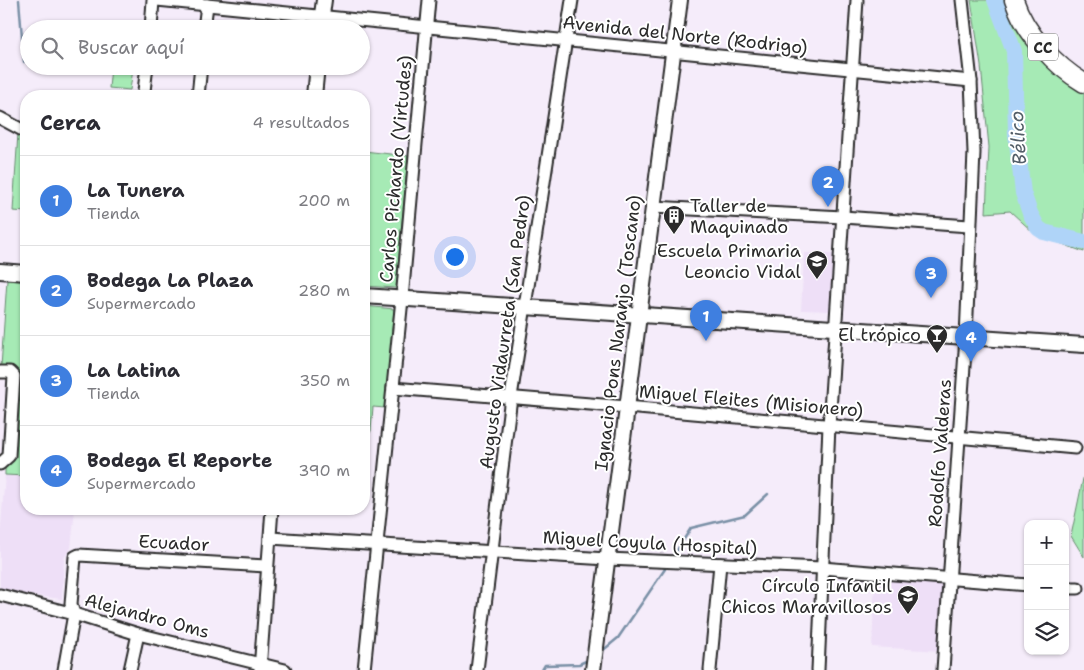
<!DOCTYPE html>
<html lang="es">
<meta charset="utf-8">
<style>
:root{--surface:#fff;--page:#f2f2f3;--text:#2b2b33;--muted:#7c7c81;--line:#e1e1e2;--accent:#2b2b2b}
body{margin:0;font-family:"Shantell Sans",sans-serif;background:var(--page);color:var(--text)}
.controls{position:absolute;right:15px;bottom:15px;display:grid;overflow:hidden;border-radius:10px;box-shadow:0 1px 4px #0004}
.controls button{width:45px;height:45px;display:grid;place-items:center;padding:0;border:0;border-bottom:1px solid var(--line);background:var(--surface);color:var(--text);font:25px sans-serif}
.you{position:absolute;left:454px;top:256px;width:18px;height:18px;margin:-12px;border:4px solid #fff;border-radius:50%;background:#1a73e8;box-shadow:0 0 0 8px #1a73e833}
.badge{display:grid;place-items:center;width:32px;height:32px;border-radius:50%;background:var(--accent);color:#fff;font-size:16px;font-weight:700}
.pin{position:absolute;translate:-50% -41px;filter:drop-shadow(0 1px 2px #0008)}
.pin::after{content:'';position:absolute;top:26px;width:18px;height:15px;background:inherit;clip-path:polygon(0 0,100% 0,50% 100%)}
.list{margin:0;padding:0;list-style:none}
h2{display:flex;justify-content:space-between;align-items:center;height:65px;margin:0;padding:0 20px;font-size:21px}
h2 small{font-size:16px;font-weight:400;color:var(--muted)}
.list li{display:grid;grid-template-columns:32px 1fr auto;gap:15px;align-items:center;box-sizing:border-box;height:90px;padding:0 20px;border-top:1px solid var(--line)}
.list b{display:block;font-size:19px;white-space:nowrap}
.list p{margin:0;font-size:16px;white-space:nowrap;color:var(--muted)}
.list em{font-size:16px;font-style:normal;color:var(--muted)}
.icon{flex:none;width:28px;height:28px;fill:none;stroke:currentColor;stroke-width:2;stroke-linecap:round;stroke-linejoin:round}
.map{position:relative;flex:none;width:1084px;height:670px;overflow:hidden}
.search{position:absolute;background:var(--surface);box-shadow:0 1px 4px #0004;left:20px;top:20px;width:350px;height:55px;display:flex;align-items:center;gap:12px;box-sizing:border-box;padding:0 18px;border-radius:28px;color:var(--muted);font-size:19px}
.panel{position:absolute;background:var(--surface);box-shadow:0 1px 4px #0004;left:20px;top:90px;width:350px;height:425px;border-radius:20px}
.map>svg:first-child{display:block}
.built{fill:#eedff7}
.green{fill:#a6eab5;stroke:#688a70}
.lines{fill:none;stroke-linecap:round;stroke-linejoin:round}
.stream{stroke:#7a90a6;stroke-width:2.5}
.river{stroke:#afd4f8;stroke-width:16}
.minor-casing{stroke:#2b2b2b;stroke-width:15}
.tertiary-casing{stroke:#2b2b2b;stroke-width:18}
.primary-casing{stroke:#2b2b2b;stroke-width:21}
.minor{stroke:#fff;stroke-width:11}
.tertiary{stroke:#fff;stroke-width:14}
.primary{stroke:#fff;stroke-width:18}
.labels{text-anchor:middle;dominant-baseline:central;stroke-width:4;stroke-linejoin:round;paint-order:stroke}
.shield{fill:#fff;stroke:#6b6b6b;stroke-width:1}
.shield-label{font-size:16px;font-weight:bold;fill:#2b2b2b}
.street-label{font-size:18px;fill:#2b2b2b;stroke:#fff}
.poi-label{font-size:18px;fill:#2b2b2b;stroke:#fff;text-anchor:end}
.water-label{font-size:19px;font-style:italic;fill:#535e68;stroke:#fff}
</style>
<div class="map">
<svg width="1084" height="670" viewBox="0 0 1084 670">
<rect width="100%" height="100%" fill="#f5ecfa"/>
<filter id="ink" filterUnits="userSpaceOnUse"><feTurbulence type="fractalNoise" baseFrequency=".02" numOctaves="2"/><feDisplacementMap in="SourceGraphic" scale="10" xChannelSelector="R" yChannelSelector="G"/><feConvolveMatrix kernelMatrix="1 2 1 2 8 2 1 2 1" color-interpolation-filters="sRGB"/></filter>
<g filter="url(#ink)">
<g class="built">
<path d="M804 253 833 254 830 311 801 310Z"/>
<path d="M5 475 26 476V509H75L71 548 64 558 62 599 0 591V537Z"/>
<path d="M875 579 945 583 941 651 872 647Z"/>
</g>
<g class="green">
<path d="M971 0H1009L1084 89V252L1035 234 1010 211 986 213 989 147 981 66Z"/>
<path d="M111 67 133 69 130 90 109 88Z"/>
<path d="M18 133 26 138V212L13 211Z"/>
<path d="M364 151 408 156 396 288 364 286Z"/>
<path d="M7 280 26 281V476L5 475V468L13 458 20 376 14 368 1 367Z"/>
<path d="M364 306 394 309 385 408 373 407 371 431 367 437 364 436Z"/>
<path d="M1084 474V557L1071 536Z"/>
</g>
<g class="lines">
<g class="stream">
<path d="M19 0 24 62"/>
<path d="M674 555 691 528 745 515 768 494"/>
<path d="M601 652 618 638 665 569"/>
<path d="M542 670 545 665 579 664 586 661"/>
</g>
<path class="river" d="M995 0 1014 51 1016 134 1023 193 1030 213 1038 228 1044 232 1084 242"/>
<g class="minor-casing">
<g id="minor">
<path d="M157 0 971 81"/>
<path d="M151 29 153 0"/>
<path d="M204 29 207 5"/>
<path d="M144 91 147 66"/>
<path d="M198 96 201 66"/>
<path d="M0 118 26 132"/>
<path d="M653 207 843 217 969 226"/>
<path d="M0 372H10L14 376 9 456 0 464"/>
<path d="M393 388 627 407 1075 448"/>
<path d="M270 538 607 559 822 568 1028 585"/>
<path d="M1065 588H1078"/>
<path d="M0 595 74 614 138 634 285 670"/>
<path d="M64 670 74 614 71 604 75 557 79 555 267 566"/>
<path d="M130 670 138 634"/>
<path d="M260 670 272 509"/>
<path d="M364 670 402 299 429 0"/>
<path d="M477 670 511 397 572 0"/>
<path d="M710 670 720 564"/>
<path d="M818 670 829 426 857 0"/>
<path d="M943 670 966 337 974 152 971 81 962 0"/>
</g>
</g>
<g class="tertiary-casing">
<g id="tertiary">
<path d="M320 29 324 0"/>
<path d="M314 96 317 66"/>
<path d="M0 271 26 273"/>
<path d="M364 296 1084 345"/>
<path d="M593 670 680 0"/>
</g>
</g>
<g class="primary-casing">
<path id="primary" d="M1014 0C1025 33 1055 66 1084 83"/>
</g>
<use href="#minor" class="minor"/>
<use href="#tertiary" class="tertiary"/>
<use href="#primary" class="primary"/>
</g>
</g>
<defs>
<g id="building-pin" transform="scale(1.125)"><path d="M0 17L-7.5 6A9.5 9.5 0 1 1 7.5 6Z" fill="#2b2b2b" stroke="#fff"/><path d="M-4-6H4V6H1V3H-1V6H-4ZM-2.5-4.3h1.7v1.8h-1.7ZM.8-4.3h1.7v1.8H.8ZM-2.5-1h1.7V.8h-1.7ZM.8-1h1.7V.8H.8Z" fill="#fff"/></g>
<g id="school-pin" transform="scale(1.125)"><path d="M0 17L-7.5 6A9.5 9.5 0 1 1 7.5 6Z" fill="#2b2b2b" stroke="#fff"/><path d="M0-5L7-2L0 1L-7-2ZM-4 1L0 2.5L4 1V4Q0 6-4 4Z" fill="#fff"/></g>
<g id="bar-pin" transform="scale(1.125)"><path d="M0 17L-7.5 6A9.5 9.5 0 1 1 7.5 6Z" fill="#2b2b2b" stroke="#fff"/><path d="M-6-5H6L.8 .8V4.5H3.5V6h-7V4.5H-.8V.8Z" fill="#fff"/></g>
</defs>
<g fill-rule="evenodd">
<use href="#building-pin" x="674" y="216"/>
<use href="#school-pin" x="817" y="261"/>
<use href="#bar-pin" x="937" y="335"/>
<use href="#school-pin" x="908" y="596"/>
</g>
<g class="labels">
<rect class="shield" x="1028" y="33.5" width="30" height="27" rx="4"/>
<g class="shield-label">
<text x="1043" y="47">CC</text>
</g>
<g class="street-label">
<text transform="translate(685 35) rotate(6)">Avenida del Norte (Rodrigo)</text>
<text transform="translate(396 169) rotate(-85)">Carlos Pichardo (Virtudes)</text>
<text transform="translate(505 332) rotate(-82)">Augusto Vidaurreta (San Pedro)</text>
<text transform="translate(618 333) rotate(-83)">Ignacio Pons Naranjo (Toscano)</text>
<text transform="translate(751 401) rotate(5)">Miguel Fleites (Misionero)</text>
<text transform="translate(940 453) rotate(-86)">Rodolfo Valderas</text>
<text transform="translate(174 543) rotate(3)">Ecuador</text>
<text transform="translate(650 543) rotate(3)">Miguel Coyula (Hospital)</text>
<text transform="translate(147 616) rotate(15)">Alejandro Oms</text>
</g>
<g class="poi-label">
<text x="690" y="206" text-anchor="start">Taller de<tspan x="690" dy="21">Maquinado</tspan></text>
<text x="801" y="251">Escuela Primaria<tspan x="801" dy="21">Leoncio Vidal</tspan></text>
<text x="921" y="335">El trópico</text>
<text x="892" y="586">Círculo Infantil<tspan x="892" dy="21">Chicos Maravillosos</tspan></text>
</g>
<g class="water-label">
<text transform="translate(1018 138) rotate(-94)">Bélico</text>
</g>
</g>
</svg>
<div class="controls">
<button>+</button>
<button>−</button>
<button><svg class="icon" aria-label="layers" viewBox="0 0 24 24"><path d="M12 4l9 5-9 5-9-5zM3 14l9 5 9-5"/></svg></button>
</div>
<div class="you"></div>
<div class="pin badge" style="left:706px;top:341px;background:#3f7fe0">1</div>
<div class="pin badge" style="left:828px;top:207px;background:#3f7fe0">2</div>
<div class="pin badge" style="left:931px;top:298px;background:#3f7fe0">3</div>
<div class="pin badge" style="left:971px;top:362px;background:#3f7fe0">4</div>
<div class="search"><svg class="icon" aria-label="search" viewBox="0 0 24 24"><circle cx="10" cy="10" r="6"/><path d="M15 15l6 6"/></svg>Buscar aquí</div>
<section class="panel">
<h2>Cerca<small>4 resultados</small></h2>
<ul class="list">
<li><span class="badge" style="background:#3f7fe0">1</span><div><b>La Tunera</b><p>Tienda</p></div><em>200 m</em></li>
<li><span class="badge" style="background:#3f7fe0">2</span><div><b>Bodega La Plaza</b><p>Supermercado</p></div><em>280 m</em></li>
<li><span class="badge" style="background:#3f7fe0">3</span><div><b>La Latina</b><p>Tienda</p></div><em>350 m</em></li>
<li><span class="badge" style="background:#3f7fe0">4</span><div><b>Bodega El Reporte</b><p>Supermercado</p></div><em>390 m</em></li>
</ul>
</section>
</div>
